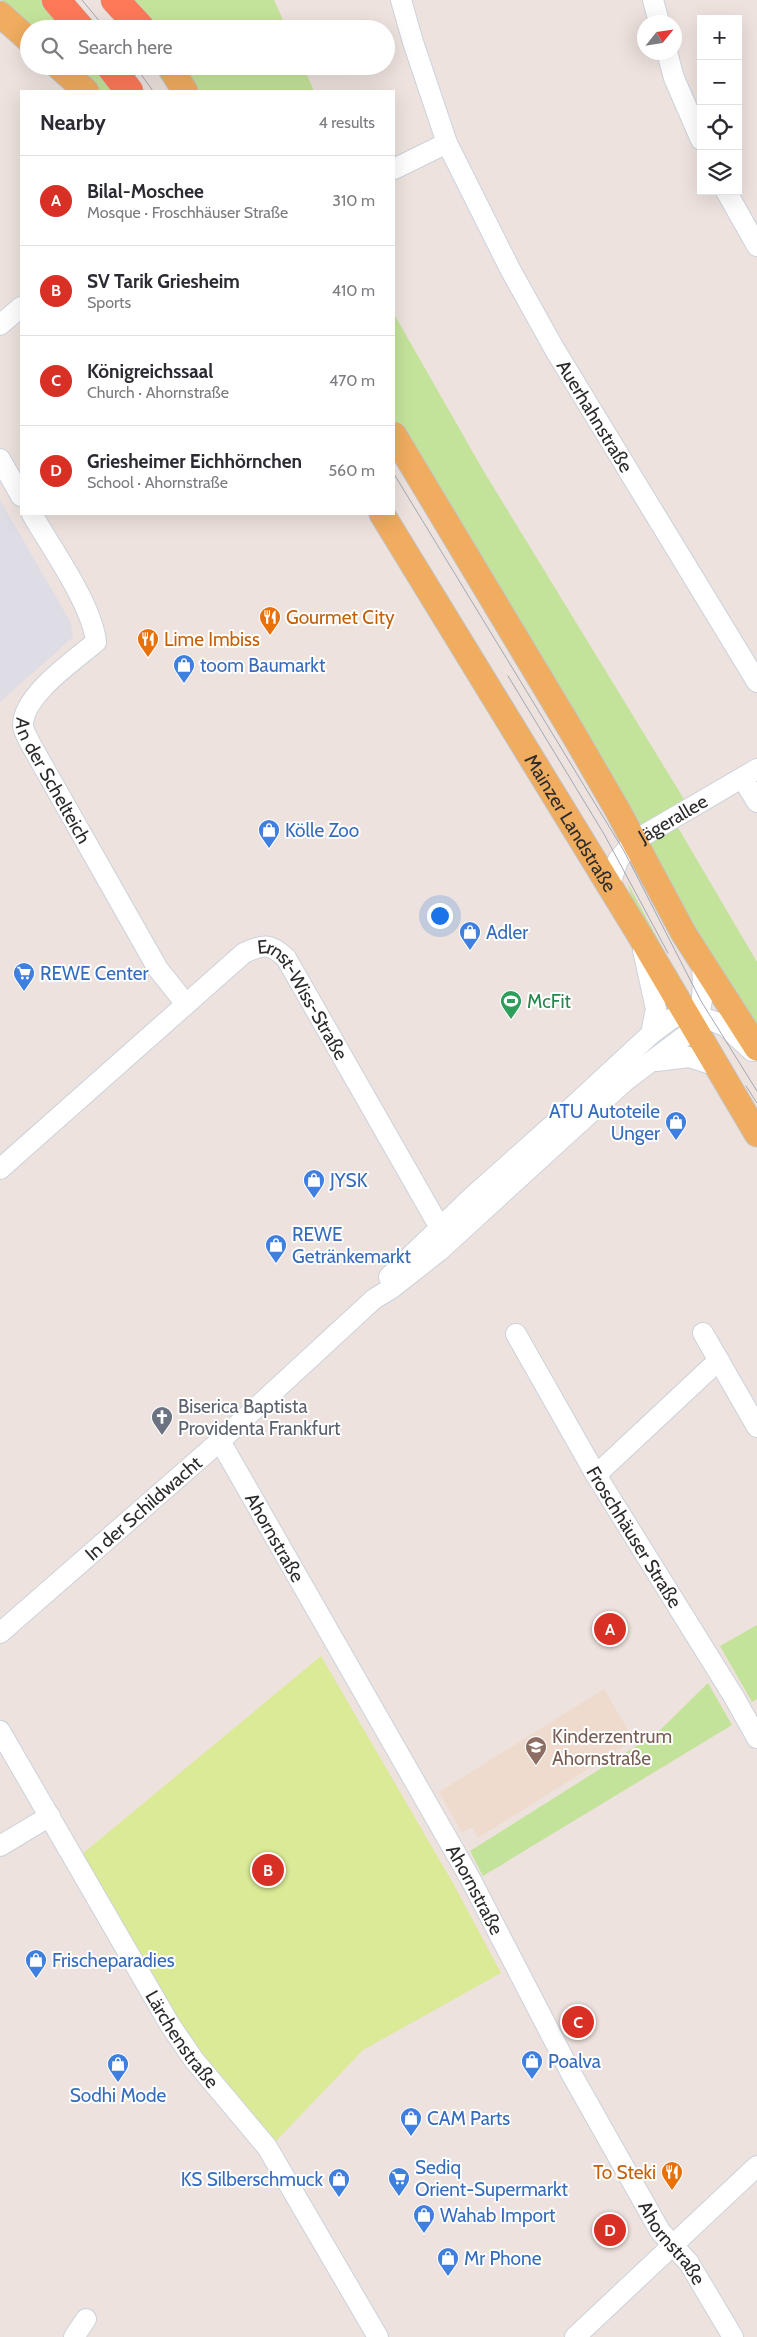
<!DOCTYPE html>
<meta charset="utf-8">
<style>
:root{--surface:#fff;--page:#f2f2f3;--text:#2b2b33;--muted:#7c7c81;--line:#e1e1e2;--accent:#d93025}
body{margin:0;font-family:Cabin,sans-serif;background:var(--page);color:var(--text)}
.controls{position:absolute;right:15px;top:15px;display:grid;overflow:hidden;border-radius:0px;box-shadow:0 5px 20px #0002}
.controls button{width:45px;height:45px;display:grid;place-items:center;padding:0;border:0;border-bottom:1px solid var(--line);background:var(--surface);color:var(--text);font:25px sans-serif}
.compass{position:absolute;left:637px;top:15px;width:45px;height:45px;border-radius:50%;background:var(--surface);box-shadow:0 5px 20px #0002;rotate:60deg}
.you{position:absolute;left:439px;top:915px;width:18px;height:18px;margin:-12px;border:4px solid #fff;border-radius:50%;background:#1a73e8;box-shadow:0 0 0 8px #1a73e833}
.badge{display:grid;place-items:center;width:32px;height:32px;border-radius:50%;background:var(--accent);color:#fff;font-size:16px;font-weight:700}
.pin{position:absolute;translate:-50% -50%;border:2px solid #fff;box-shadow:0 1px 5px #0006}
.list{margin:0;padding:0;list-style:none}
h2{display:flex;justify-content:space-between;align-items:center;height:65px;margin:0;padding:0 20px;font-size:21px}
h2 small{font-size:16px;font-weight:400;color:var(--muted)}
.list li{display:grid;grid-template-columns:32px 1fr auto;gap:15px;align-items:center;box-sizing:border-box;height:90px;padding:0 20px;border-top:1px solid var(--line)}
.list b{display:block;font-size:19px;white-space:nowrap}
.list p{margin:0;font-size:16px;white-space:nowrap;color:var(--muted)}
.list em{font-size:16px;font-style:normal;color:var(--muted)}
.icon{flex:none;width:28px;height:28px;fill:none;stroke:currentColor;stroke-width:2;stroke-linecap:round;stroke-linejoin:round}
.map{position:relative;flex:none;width:757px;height:2337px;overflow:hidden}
.search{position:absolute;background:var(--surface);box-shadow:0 5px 20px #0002;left:20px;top:20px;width:375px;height:55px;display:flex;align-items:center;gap:12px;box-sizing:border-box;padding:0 18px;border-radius:28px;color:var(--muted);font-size:19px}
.panel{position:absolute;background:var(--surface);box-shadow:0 5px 20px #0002;left:20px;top:90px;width:375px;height:425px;border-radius:0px}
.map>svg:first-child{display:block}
.industrial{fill:#dedde5}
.education{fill:#eedbcd}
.green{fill:#c4e39a}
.pitch{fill:#daea96}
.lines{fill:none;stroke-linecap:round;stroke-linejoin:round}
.minor-casing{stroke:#cbd2dc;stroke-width:22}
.major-casing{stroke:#c4c4c4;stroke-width:27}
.highway-casing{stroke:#c4c4c4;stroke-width:29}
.minor{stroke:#fff;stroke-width:20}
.major{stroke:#f0ac5f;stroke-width:25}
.highway{stroke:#fd7958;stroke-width:28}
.tram{stroke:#a0a8b5;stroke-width:1}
.labels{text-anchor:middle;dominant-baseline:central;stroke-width:4;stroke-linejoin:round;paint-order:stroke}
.street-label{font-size:19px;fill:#2b2b2b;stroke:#fff}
.food-label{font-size:19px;fill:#c56008;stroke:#fff;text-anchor:start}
.shop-label{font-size:19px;fill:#366cbe;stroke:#fff;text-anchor:start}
.leisure-label{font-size:19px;fill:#27864d;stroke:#fff;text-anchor:start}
.worship-label{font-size:19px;fill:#5b616d;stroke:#fff;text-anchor:start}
.education-label{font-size:19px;fill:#785e54;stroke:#fff;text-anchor:start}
</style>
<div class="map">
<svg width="757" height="2337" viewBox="0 0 757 2337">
<rect width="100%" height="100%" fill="#ede2dd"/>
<path class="industrial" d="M0 500 71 623 73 637 0 702Z"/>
<path class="education" d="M604 1689 634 1740 478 1838 472 1827 462 1833 439 1792Z"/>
<g class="green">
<path d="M1 0H42L68 29H30Z"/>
<path d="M119 0H274L287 29H142Z"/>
<path d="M71 66H98L117 91H98Z"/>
<path d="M169 66H303L314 91H185Z"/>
<path d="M394 314 483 470 690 809 673 819 757 962V1048L394 435Z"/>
<path d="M627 882 690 998 632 899Z"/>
<path d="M757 1625V1699L752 1702 720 1646Z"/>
<path d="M708 1683 732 1725 483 1876 470 1851 657 1733Z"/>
</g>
<path class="pitch" d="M321 1656 454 1885 501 1973 363 2050 276 2141 178 2025 81 1855Z"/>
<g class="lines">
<g class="minor-casing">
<g id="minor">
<path id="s1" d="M401 0 413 42 447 143 510 269 555 350 757 682"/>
<path d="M653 0 659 22"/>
<path d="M667 52 674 78 701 140"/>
<path d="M394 169 447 143"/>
<path d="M726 191 757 246"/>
<path d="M0 325 21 307"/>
<path d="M0 459 21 496"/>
<path id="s2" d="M32 514C51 548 92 604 96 642 75 660 23 695 23 725 23 731 28 738 30 743L158 969 186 1004"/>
<path d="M743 779 757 802"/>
<path id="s3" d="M609 887 618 860 634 841 757 769"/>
<path d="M643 950 656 1009 651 1034"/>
<path d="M656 1061 689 1057 717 1066"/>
<path id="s4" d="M0 1169 244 953C263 944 270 943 286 958L435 1219 441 1226 452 1229 466 1226"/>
<path d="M389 1277 472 1197 555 1123 651 1034 671 1019 686 1013 713 1021 725 1026 752 1051"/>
<path d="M703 1333 757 1427"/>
<path id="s5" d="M516 1334 596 1475 734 1697 757 1738"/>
<path id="s6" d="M220 1441 471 1880 572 2075 660 2231 689 2263 733 2337"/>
<path d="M596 1475 719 1360"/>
<path id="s7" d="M0 1633 220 1441 374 1299 392 1288 439 1251 625 1081 689 1033C704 1015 704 987 702 964"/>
<path id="s8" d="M0 1731 170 2025 194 2060 267 2147 378 2337"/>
<path d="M0 1846 50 1816"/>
<path d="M74 2337 86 2319"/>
<path d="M575 2337 757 2166"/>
</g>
</g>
<g class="major-casing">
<g id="major">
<path d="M0 14 29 40"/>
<path d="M58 66 86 91"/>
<path d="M169 66 185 91"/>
<path d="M394 435 574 735 618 811 684 934 757 1048"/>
<path id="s9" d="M382 514 639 934 757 1134"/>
</g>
</g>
<g class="highway-casing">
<g id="highway">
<path d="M56 0 81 29"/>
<path d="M115 0 140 27"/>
<path d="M110 66 129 91"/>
</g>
</g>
<use href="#minor" class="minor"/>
<use href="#major" class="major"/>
<use href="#highway" class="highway"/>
<g class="tram">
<path d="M82 0 106 29"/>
<path d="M135 66 153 91"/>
<path d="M394 474 624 851 701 1001 757 1091"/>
<path d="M508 676 604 834 668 953"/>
<path d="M746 1086 757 1103"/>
</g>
</g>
<defs>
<g id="restaurant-pin" transform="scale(1.125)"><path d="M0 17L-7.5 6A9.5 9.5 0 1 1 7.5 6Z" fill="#e8710a" stroke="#fff"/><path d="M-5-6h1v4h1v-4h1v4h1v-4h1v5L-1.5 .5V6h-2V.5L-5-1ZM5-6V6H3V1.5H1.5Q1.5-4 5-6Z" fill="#fff"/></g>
<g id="shop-pin" transform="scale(1.125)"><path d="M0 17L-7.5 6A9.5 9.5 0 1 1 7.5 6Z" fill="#3f7fe0" stroke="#fff"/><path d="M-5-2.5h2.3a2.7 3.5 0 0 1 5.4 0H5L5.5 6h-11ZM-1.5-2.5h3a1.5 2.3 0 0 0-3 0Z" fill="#fff"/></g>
<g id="supermarket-pin" transform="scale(1.125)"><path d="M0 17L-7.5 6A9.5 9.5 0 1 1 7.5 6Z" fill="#3f7fe0" stroke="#fff"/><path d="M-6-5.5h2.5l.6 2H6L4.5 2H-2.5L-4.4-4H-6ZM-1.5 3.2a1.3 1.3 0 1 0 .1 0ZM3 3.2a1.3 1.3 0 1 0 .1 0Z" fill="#fff"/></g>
<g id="stadium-pin" transform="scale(1.125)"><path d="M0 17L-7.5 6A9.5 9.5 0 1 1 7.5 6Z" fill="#2e9e5b" stroke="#fff"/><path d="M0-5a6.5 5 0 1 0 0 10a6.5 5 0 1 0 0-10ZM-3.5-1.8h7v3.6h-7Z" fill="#fff"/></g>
<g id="church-pin" transform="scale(1.125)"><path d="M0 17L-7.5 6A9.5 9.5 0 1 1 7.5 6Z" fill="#6b7280" stroke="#fff"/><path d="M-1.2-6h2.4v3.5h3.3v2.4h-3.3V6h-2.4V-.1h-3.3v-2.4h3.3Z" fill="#fff"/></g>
<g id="school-pin" transform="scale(1.125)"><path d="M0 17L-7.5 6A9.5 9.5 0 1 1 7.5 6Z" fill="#8d6e63" stroke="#fff"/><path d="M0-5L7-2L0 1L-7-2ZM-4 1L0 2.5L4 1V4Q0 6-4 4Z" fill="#fff"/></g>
</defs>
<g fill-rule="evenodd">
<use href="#restaurant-pin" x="270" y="617"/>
<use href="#restaurant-pin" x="148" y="639"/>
<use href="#shop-pin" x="184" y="665"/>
<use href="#shop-pin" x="269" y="830"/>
<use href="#shop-pin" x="470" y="932"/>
<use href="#supermarket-pin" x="24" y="973"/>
<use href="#stadium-pin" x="511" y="1001"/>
<use href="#shop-pin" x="676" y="1122"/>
<use href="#shop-pin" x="314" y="1180"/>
<use href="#shop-pin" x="276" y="1245"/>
<use href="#church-pin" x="162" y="1417"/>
<use href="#school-pin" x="536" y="1747"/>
<use href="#shop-pin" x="36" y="1960"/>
<use href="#shop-pin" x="532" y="2061"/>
<use href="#shop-pin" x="118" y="2064"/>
<use href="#shop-pin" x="411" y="2118"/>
<use href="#restaurant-pin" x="672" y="2172"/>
<use href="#supermarket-pin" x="399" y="2178"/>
<use href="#shop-pin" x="339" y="2179"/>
<use href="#shop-pin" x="424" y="2215"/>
<use href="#shop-pin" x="448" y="2258"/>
</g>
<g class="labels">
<g class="street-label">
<text stroke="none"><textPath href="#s1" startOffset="461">Auerhahnstraße</textPath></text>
<text stroke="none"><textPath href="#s2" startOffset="320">An der Schelteich</textPath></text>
<text stroke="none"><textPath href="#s3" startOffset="98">Jägerallee</textPath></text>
<text stroke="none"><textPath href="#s9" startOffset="362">Mainzer Landstraße</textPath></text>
<text stroke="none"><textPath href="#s4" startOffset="414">Ernst-Wiss-Straße</textPath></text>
<text stroke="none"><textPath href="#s7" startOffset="190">In der Schildwacht</textPath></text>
<text stroke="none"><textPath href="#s5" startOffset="235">Froschhäuser Straße</textPath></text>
<text stroke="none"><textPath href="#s6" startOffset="111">Ahornstraße</textPath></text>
<text stroke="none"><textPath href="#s6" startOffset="516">Ahornstraße</textPath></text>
<text stroke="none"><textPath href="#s8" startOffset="358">Lärchenstraße</textPath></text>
<text stroke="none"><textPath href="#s6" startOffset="921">Ahornstraße</textPath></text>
</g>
<g class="food-label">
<text x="286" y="617">Gourmet City</text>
<text x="164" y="639">Lime Imbiss</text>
<text x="656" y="2172" text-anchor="end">To Steki</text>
</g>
<g class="shop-label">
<text x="200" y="665">toom Baumarkt</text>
<text x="285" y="830">Kölle Zoo</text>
<text x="486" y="932">Adler</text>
<text x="40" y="973">REWE Center</text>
<text x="660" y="1111" text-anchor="end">ATU Autoteile<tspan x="660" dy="22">Unger</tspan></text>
<text x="330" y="1180">JYSK</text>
<text x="292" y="1234">REWE<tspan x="292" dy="22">Getränkemarkt</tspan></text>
<text x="52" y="1960">Frischeparadies</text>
<text x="548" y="2061">Poalva</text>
<text x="118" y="2095" text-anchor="middle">Sodhi Mode</text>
<text x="427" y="2118">CAM Parts</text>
<text x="415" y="2167">Sediq<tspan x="415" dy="22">Orient-Supermarkt</tspan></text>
<text x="323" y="2179" text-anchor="end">KS Silberschmuck</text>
<text x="440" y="2215">Wahab Import</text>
<text x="464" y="2258">Mr Phone</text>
</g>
<g class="leisure-label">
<text x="527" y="1001">McFit</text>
</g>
<g class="worship-label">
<text x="178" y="1406">Biserica Baptista<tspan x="178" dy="22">Providenta Frankfurt</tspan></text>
</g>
<g class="education-label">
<text x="552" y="1736">Kinderzentrum<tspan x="552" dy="22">Ahornstraße</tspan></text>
</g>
</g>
</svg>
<div class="controls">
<button>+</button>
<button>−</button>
<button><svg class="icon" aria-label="locate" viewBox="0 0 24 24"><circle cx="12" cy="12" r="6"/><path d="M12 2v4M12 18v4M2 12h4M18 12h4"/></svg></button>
<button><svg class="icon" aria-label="layers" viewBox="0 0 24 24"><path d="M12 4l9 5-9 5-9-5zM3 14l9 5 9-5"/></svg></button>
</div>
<svg class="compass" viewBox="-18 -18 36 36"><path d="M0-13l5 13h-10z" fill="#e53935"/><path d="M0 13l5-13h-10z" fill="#7c7c81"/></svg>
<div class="you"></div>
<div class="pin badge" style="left:610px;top:1629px">A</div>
<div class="pin badge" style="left:268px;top:1870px">B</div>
<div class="pin badge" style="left:578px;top:2022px">C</div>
<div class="pin badge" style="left:610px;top:2230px">D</div>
<div class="search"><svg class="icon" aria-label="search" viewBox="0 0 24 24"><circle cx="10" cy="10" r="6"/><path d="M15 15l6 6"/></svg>Search here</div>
<section class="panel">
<h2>Nearby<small>4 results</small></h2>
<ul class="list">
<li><span class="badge">A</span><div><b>Bilal-Moschee</b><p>Mosque · Froschhäuser Straße</p></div><em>310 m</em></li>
<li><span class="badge">B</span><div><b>SV Tarik Griesheim</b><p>Sports</p></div><em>410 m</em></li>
<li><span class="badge">C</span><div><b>Königreichssaal</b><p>Church · Ahornstraße</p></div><em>470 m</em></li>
<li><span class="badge">D</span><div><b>Griesheimer Eichhörnchen</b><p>School · Ahornstraße</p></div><em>560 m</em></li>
</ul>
</section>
</div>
